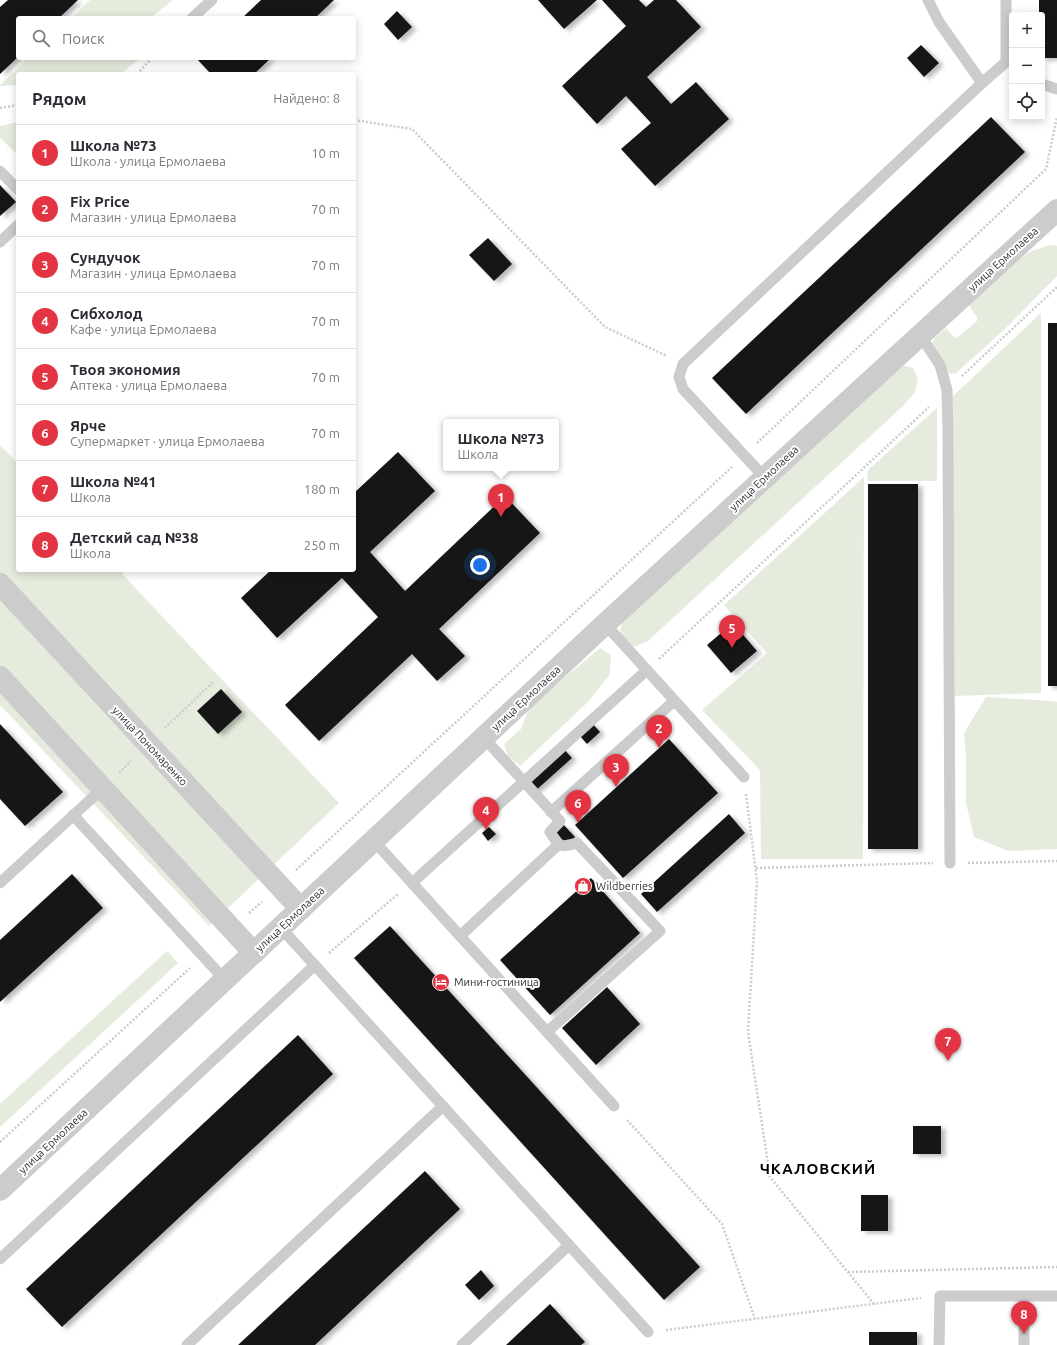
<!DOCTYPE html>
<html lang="ru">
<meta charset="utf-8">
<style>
:root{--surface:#fff;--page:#f2f2f3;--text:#2b2b33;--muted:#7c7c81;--line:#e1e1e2;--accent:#e23442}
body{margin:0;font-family:Ubuntu,sans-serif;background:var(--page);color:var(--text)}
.controls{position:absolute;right:12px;top:12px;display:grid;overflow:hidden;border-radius:4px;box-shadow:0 2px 10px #0003}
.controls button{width:36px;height:36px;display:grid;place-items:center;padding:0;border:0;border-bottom:1px solid var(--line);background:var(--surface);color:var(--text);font:20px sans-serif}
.you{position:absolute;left:480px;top:565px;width:14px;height:14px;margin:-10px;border:3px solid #fff;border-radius:50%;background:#1a73e8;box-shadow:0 0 0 6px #1a73e833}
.badge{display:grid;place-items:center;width:26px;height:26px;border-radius:50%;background:var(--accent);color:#fff;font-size:13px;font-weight:700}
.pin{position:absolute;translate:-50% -33px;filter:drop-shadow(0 1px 2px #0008)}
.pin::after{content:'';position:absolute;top:21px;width:14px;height:12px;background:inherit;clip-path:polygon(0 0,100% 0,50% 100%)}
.popup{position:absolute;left:443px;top:419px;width:116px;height:52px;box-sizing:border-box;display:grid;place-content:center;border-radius:4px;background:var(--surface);filter:drop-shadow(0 1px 3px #0005);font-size:13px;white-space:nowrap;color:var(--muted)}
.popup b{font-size:15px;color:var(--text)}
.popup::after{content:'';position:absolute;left:50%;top:100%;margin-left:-8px;border:8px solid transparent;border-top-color:var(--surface)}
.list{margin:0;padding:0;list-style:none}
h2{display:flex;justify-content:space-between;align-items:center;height:52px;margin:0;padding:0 16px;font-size:17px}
h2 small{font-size:13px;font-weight:400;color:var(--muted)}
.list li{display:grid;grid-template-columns:26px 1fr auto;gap:12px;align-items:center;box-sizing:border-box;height:56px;padding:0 16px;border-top:1px solid var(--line)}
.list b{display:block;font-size:15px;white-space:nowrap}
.list p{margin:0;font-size:13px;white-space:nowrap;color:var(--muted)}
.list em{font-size:13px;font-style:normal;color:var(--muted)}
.icon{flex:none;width:22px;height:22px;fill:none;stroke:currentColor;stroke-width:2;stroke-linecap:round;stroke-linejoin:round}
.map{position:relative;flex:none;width:1057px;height:1345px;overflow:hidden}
.search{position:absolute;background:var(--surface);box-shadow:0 2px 10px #0003;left:16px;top:16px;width:340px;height:44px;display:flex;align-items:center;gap:10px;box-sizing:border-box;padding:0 14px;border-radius:4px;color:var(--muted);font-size:15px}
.panel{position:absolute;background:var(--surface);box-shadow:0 2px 10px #0003;left:16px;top:72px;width:340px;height:500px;border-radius:4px}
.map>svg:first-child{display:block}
.green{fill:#e5ecdd}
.building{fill:#161616;filter:url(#shadow)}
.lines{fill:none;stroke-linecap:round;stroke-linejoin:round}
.path{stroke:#ccc;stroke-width:2.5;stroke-dasharray:2 2;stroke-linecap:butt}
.lane{stroke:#ccc;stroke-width:11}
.street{stroke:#ccc;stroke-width:22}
.labels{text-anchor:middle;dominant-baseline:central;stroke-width:4;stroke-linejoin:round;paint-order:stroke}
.street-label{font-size:11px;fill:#2f2f2f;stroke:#fff}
.poi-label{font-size:11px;fill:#2f2f2f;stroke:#fff;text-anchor:start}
.district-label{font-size:15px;font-weight:bold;letter-spacing:1px;fill:#000;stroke:#fff}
</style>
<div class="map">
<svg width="1057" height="1345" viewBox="0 0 1057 1345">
<defs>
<filter id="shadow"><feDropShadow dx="4.5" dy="2.5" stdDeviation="2" flood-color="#0004"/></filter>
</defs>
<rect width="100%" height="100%" fill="#fff"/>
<g class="green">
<path d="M90 0H173L150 18H71Z"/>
<path d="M28 58H141L120 74H18V85L0 86V85Z"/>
<path d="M18 122V155L0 138V126Z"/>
<path d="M1050 245 1057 246V276L1004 330 956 373 950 374 942 365 930 347 935 337 946 328 954 337 957 338 977 321V318L969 305 1009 264 1032 251Z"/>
<path d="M1041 313V693L955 696 953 396Z"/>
<path d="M902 365 913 368 918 378 915 392 903 406 648 641 633 647 620 633 622 621Z"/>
<path d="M937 408V481H867L868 470Z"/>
<path d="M0 445 18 464V570H127L122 574 339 803 209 926 0 705Z"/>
<path d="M864 477 863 859H761L760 770 702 710 767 653 724 605Z"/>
<path d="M600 648 611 655 610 674 588 702 520 766 508 756 504 744 521 729 530 706Z"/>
<path d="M986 697 1051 701 1057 702V849L1008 851 974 837 966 803V758L964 733Z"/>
<path d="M167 951 178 963 0 1127V1104Z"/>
</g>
<g class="building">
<path d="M8 0H78L59 18H18V57L0 74V7Z"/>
<path d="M261 0H334L315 18H242Z"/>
<path d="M538 0H597L564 29Z"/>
<path d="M602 0H639L646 7 654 0H676L701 27 647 77 671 104 696 82 729 119 655 186 621 149 651 123 626 96 597 124 562 86 626 26Z"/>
<path d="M1039 0H1057V58H1042V15H1039Z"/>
<path d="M397 11 412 27 398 40 384 24Z"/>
<path d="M921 45 939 63 924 77 907 58Z"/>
<path d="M199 58H271L254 74H211L197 59Z"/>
<path d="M991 117 1025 152 746 414 712 378Z"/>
<path d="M0 185 16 202 0 216Z"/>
<path d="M488 238 512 264 494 281 469 255Z"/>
<rect x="1048" y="323" width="9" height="363"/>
<path d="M398 452 435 491 370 552 405 591 505 496 540 533 439 629 465 656 437 681 412 654 319 741 285 705 378 617 342 578 277 638 241 598 271 570H354V493Z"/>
<rect x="868" y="484" width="50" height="365"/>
<path d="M733 623 757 651 731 673 707 645Z"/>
<path d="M221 689 242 712 218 734 197 711Z"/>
<path d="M592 723 600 732 587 744 579 735Z"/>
<path d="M0 724 63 792 25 826 0 799Z"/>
<path d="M669 739 718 793 623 878 575 825Z"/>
<path d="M563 748 572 758 534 792 526 782Z"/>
<path d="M729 814 745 833 657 912 641 894Z"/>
<path d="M564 825 575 837 567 845 556 833Z"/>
<path d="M489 827 496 834 488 841 482 833Z"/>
<path d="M72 874 103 908 0 1002V940Z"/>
<path d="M591 878 640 933 550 1015 500 960Z"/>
<path d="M390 926 700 1267 664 1300 354 958Z"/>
<path d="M607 987 640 1024 596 1065 562 1028Z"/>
<path d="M298 1035 333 1074 62 1327 26 1289Z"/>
<rect x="913" y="1126" width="28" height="28"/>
<path d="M425 1171 460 1209 315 1345H238Z"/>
<rect x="861" y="1195" width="27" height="36"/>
<path d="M481 1270 494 1286 479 1300 465 1285Z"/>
<path d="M550 1304 585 1342 581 1345H506Z"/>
<rect x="869" y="1332" width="48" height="13"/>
</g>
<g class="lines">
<g class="path">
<path d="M137 74 152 58"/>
<path d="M0 108 18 105"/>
<path d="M354 120 412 129 605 327 667 356"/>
<path d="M962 376 1057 287"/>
<path d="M757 443 1046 169 1057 117"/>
<path d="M659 659 929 407"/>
<path d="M165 728 213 682"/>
<path d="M119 773 131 761"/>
<path d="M746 794 757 881 748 1032 770 1177 874 1304"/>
<path d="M968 863 1057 861"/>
<path d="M756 868 933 863"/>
<path d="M296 870 732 467"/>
<path d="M249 913 262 902"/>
<path d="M329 953 398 894"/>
<path d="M627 1120 722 1224 755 1319"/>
<path d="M0 1142 190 968"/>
<path d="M848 1272 1057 1267"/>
<path d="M666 1330 921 1298"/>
</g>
<g class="lane">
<path d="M928 0 939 22 982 83"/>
<path d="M192 18 212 0"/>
<path d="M1042 84 1057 89"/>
<path d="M0 171 18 190"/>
<path d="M0 242 18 225"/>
<path d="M920 335 940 365 947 390 948 432 950 863"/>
<path d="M765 478 683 389 679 377 683 364 982 83 1006 62V0"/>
<path d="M605 624 744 777"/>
<path d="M484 738 560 821 550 832C560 847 559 848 577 843L660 931 547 1032"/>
<path d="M551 812 674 701"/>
<path d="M73 815 225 980"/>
<path d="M374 841 614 1106"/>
<path d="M0 883 103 788"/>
<path d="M412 883 647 670"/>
<path d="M281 928 648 1332"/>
<path d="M460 936 559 844"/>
<path d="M0 1259 315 965"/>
<path d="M187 1345 443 1106"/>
<path d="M462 1345 569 1245"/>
<path d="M939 1345 940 1296H1057"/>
<path d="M1024 1345V1296"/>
</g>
<g class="street">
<path d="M0 584 301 909"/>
<path d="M0 677 254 953"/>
<path d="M0 1190 605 624 1057 210"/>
</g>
</g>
<defs>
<g id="shop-disc" transform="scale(0.9)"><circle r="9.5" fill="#e23442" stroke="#fff"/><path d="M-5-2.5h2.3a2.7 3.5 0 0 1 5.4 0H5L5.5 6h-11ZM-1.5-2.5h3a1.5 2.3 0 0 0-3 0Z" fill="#fff"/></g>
<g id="hotel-disc" transform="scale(0.9)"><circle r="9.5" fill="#e23442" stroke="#fff"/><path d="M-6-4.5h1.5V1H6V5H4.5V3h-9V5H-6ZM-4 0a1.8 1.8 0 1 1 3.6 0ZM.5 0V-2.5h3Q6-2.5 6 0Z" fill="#fff"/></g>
</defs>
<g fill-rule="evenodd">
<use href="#shop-disc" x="583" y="886"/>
<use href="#hotel-disc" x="441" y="982"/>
</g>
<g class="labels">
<g class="street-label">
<text transform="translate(1003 259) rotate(-42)">улица Ермолаева</text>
<text transform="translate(764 478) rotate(-43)">улица Ермолаева</text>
<text transform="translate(526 698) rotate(-43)">улица Ермолаева</text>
<text transform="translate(150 746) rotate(47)">улица Пономаренко</text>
<text transform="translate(290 919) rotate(-43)">улица Ермолаева</text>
<text transform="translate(53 1141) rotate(-43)">улица Ермолаева</text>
</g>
<g class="poi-label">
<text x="596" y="886">Wildberries</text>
<text x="454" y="982">Мини-гостиница</text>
</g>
<g class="district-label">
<text x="818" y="1168">ЧКАЛОВСКИЙ</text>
</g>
</g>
</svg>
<div class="controls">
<button>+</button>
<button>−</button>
<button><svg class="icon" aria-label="locate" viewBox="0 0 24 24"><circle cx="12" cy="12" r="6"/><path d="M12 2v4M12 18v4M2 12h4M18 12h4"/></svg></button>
</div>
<div class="you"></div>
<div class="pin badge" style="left:501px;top:517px">1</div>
<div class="popup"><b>Школа №73</b>Школа</div>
<div class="pin badge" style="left:659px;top:748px">2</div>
<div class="pin badge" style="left:616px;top:787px">3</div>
<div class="pin badge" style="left:486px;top:830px">4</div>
<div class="pin badge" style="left:732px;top:648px">5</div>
<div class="pin badge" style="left:578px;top:823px">6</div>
<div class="pin badge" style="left:948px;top:1061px">7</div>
<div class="pin badge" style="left:1024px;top:1334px">8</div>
<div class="search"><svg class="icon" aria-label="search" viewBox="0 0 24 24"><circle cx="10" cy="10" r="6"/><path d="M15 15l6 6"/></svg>Поиск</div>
<section class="panel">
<h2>Рядом<small>Найдено: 8</small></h2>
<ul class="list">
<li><span class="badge">1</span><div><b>Школа №73</b><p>Школа · улица Ермолаева</p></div><em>10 m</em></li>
<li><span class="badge">2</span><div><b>Fix Price</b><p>Магазин · улица Ермолаева</p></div><em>70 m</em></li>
<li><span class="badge">3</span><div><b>Сундучок</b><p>Магазин · улица Ермолаева</p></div><em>70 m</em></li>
<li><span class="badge">4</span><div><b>Сибхолод</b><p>Кафе · улица Ермолаева</p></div><em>70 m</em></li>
<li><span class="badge">5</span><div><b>Твоя экономия</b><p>Аптека · улица Ермолаева</p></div><em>70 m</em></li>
<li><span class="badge">6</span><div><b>Ярче</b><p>Супермаркет · улица Ермолаева</p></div><em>70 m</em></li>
<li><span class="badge">7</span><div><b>Школа №41</b><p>Школа</p></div><em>180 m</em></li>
<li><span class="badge">8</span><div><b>Детский сад №38</b><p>Школа</p></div><em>250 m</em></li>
</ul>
</section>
</div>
